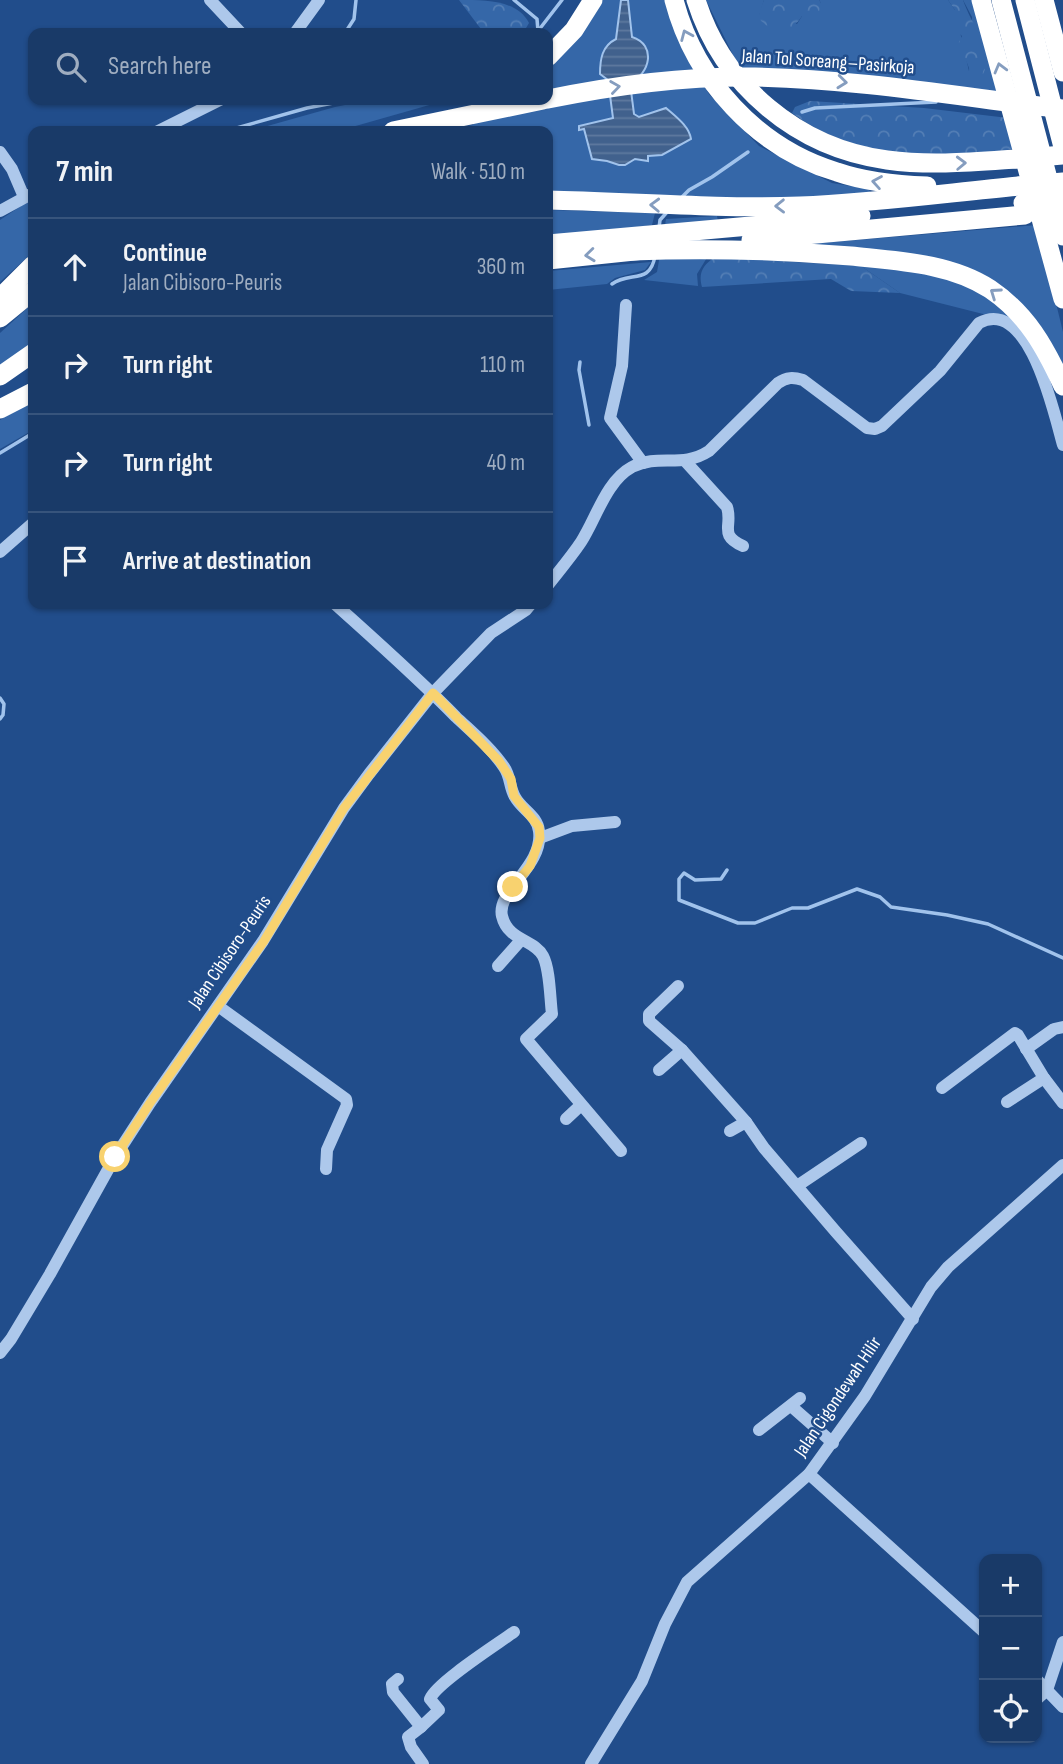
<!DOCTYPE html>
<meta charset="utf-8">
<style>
:root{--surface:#193a68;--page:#264571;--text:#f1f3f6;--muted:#9fadc0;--line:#37547c}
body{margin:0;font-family:"Sofia Sans Condensed",sans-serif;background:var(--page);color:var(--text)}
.controls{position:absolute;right:21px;bottom:21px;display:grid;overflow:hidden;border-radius:14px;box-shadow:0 2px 5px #0004}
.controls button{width:63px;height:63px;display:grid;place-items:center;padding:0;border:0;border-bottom:2px solid var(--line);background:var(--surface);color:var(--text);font:35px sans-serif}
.stop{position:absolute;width:21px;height:21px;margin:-16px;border:5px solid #f8d26f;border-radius:50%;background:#fff}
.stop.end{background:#f8d26f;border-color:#fff;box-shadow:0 2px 7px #0008}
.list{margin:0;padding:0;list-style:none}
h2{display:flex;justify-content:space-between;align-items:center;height:91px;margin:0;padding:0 28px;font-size:30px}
h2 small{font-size:23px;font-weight:400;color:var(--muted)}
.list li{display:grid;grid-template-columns:46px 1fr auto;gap:21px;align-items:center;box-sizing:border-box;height:98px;padding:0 28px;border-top:2px solid var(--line)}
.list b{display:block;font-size:26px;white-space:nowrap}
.list p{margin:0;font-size:23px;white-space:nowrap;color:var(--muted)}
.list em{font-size:23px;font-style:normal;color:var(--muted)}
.icon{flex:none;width:38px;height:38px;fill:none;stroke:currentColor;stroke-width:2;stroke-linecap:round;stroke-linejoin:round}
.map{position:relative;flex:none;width:1063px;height:1764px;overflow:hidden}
.search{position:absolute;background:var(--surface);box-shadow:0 2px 5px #0004;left:28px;top:28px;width:525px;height:77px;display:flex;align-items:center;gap:18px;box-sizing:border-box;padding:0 24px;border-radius:14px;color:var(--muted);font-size:26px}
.panel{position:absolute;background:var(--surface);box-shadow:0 2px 5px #0004;left:28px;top:126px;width:525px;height:483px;border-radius:14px}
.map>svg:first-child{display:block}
.green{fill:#3567a8}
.forest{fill:url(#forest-crowns)}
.water{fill:url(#water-rules);stroke:#a1c3ec;stroke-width:2}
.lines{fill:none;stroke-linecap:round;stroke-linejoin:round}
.stream{stroke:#a1c3ec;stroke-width:3.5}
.minor{stroke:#adc8eb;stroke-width:12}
.highway{stroke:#fff;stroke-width:19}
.highway-bridge{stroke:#fff;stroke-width:19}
.oneway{stroke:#859dbf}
.route{stroke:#f8d26f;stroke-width:9}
.labels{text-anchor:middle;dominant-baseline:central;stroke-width:5;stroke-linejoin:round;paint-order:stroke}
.street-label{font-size:19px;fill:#fff;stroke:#214d8b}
</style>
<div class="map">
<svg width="1063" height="1764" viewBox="0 0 1063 1764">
<defs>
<pattern id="forest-crowns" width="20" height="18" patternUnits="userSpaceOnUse" patternTransform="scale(1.75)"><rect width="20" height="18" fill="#3567a8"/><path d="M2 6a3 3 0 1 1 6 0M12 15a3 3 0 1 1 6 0" fill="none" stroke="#537eb5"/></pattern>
<pattern id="water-rules" width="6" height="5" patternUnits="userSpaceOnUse" patternTransform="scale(1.75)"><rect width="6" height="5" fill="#41618d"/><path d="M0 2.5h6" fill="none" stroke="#5e799e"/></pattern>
</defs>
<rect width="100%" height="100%" fill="#214d8b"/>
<g class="green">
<path d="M603 0H667L687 58 709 94 759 146 832 183 869 189 871 195 711 200 548 193V131H443L473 125 472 110 494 100H548V68C570 49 590 26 603 0Z"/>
<path d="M706 0H764L759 16 797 24 802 16 821 3 819 0H948L955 10 969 71 972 17 963 0H975L1006 97 744 73 736 61Z"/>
<path d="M370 100H447L338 131H250L335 107Z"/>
<path d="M33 198V252L0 282V220Z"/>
<path d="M548 210 655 213 652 225 548 239Z"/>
<path d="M717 216 718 221 691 224 708 256 697 274 698 286 644 280 657 272 666 219Z"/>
<path d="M1037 225 1063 332V369L995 282 785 246Z"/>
<path d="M651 262 645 270 615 278 607 284 548 290V271Z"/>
<path d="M861 266C925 272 963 270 1012 318L999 315H987L900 293Z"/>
<path d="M33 303V346L0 368V333Z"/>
<path d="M33 401V430L0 449V420Z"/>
</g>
<g class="forest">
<path d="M459 0C486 0 517 0 529 23L523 33H484Z"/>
<path d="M764 0H819L821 3 819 12 812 18 802 16C793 30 780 37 766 25 762 22 760 21 759 16 759 12 762 5 764 0Z"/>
<path d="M948 0H963C970 22 998 58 980 79H975C966 66 969 59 956 48L962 36 948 23 955 10Z"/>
<path d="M810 101 924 108 1008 118 1016 149C939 159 857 161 792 113L795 107Z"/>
<path d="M715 257 861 266 900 293 851 291 831 279 702 287C698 273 703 265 715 257Z"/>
</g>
<path class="water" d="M621 0H628L632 37C657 45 650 74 630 83L634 114 639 117 666 108C676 117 689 126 691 139L662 155 648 156V161L635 159 625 165H619L607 161 592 159 584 129 579 130V126L613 118 608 80 600 74C600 59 602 46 616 39Z"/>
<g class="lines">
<g class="stream">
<path d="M514 0 537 19 538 31 532 33"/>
<path d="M538 31 562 0"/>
<path d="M345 33 354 19 356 0"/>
<path d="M802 112 815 108 936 102"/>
<path d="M226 131 307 108 349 100"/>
<path d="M681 198 689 190 712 177 748 152"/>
<path d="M659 228 660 220 668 211"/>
<path d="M612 284C630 271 650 285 655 256"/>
<path d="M580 362 579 370 589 425"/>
<path d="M0 453 33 433"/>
<path d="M0 698 4 704 3 715 0 719"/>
<path d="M727 870 721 879 695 880 684 873 679 879V900L738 923H755L792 908H808L857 889 880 897 891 907 947 915 988 924 1063 958"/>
</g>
<g class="minor">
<path d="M210 0 241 33"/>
<path d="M295 33 319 0"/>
<path d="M158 131 220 100"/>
<path d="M0 152 12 169 24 197"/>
<path d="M0 211 33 193"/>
<path d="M626 305 622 366 610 418 643 463"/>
<path d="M686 462 727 507C733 526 718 535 743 546"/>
<path d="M0 552 33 523"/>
<path d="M548 585C559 571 571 557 581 542 596 519 606 481 632 467 660 453 681 469 709 451L778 383C787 377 793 377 803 380L867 428 875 429 882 426 940 371 979 323C1029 296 1054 413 1063 445"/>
<path d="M335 604C376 641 417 677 456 717 473 733 491 748 504 767 511 777 509 787 515 797 522 810 537 815 539 831 544 866 496 891 502 916 508 941 534 939 543 956 550 969 550 999 552 1014L526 1039 621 1151"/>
<path d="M540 838 572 826 615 822"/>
<path d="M498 966 521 940"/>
<path d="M678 986 649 1014V1021L682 1050 746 1122 764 1148 836 1232 913 1319"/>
<path d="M218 1006 346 1099 347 1105 327 1150 326 1169"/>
<path d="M1026 1049 1054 1029 1063 1027"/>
<path d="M659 1070 682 1050"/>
<path d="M942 1088 1015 1033 1018 1035 1044 1078 1063 1103"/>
<path d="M1007 1102 1044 1078"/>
<path d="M566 1119 581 1105"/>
<path d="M730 1131 746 1122"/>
<path d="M797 1186 861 1143"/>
<path d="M0 1353 11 1339 50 1274 115 1157 150 1103 263 941 344 808 369 774 433 693 491 633 526 610 531 604"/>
<path d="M791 1406 833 1443"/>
<path d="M759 1430 800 1398"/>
<path d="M809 1474 984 1632"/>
<path d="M398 1679 392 1684 393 1692 421 1727 408 1737 411 1747 423 1764"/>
<path d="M1037 1680 1063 1707"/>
<path d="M1037 1699 1047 1690 1063 1642"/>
<path d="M421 1727 439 1710 430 1699C436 1683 496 1645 514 1632"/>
<path d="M591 1764 642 1681 665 1624 687 1582 809 1474 865 1396 931 1287 948 1267 1063 1165"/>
</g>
<g class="highway">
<path d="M674 0C695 80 757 148 837 172 866 182 896 185 927 186"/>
<path d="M696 0C723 86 798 148 887 160 930 166 973 162 1016 159"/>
<path d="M981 0 1063 299"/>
<path d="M1001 0 1063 236"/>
<path d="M1025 0 1063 147"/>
<path d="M1044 0 1063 72"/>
<path d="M548 57 574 30 593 0"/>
<path d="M393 131 543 100"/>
<path d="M548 200C632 202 716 209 800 206 873 203 946 193 1019 186"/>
<path d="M751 240 1025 215"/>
<path d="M548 244 861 216"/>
<path d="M632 251C705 248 778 250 851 256 898 261 950 263 990 289 1027 314 1045 347 1063 386"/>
<path d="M548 260 644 250"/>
<path d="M0 298 33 265"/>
<path d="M0 318 33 291"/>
<path d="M0 376 33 353"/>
<path d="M0 409 33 392"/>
</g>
<g class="highway-bridge">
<path d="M548 99C616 85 685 76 755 77 858 79 961 97 1063 109"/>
<path d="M1016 159 1063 155"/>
<path d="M1019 186 1063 182"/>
<path d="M1023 203 1063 200"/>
</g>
</g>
<defs><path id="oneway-chevron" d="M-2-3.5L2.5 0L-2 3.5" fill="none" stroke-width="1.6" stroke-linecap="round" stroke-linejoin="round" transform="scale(1.75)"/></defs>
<g class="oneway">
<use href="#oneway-chevron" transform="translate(686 35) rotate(-113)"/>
<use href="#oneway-chevron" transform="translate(1000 68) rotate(-105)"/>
<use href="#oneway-chevron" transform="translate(842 82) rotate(6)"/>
<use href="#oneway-chevron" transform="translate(615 87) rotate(-8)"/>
<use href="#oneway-chevron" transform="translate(961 163) rotate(-2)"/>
<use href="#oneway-chevron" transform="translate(877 182) rotate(-170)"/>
<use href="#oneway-chevron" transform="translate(655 205) rotate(-178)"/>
<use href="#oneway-chevron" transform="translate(780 206) rotate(179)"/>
<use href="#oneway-chevron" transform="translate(590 255) rotate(174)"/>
<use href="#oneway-chevron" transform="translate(995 293) rotate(-145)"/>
</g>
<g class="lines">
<path class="route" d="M115 1157 150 1103 264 941 344 808 433 693 499 761 511 779 514 796 539 827 540 838 530 866 513 887"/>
</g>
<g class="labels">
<g class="street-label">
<text transform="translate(828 62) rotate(4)">Jalan Tol Soreang–Pasirkoja</text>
<text transform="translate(230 952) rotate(-56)">Jalan Cibisoro-Peuris</text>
<text transform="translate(838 1397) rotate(-56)">Jalan Cigondewah Hilir</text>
</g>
</g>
</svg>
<div class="controls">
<button>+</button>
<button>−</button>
<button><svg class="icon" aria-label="locate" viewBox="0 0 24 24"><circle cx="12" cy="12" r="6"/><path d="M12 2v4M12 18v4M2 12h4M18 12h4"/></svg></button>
</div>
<div class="stop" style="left:115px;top:1157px"></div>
<div class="stop end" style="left:513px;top:887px"></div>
<div class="search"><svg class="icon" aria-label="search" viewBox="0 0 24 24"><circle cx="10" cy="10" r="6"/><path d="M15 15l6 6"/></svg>Search here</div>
<section class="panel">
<h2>7 min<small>Walk · 510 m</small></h2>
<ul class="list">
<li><svg class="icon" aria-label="ahead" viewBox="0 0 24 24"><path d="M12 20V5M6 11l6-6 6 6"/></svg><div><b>Continue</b><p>Jalan Cibisoro-Peuris</p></div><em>360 m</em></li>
<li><svg class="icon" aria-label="right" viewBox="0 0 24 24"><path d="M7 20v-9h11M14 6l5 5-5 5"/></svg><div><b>Turn right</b></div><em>110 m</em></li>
<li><svg class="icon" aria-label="right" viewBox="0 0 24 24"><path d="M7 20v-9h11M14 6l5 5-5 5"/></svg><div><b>Turn right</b></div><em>40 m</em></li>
<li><svg class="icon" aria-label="arrive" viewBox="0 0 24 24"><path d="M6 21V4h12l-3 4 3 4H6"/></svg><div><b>Arrive at destination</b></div></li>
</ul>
</section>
</div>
